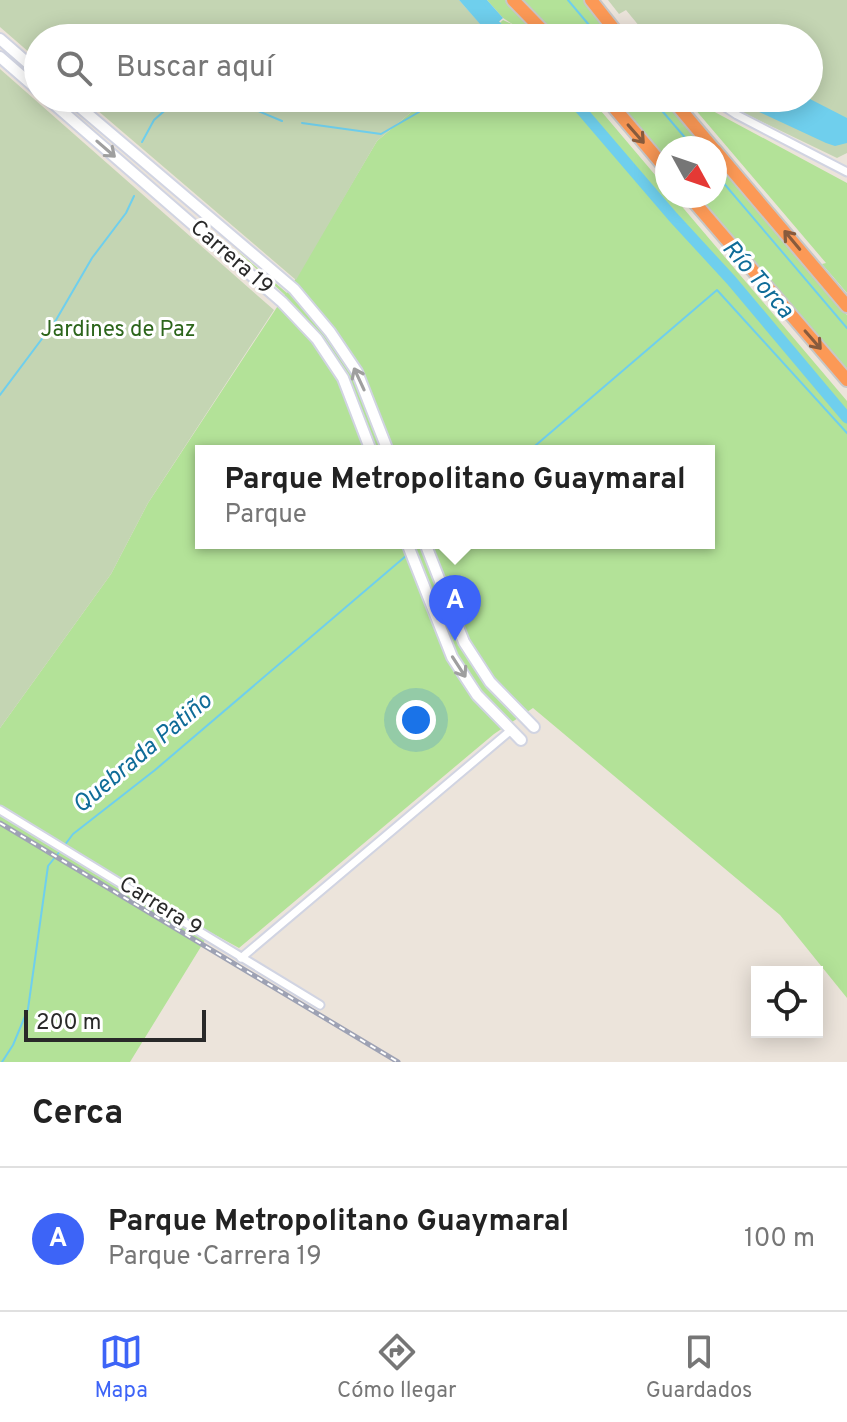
<!DOCTYPE html>
<html lang="es">
<meta charset="utf-8">
<style>
:root{--surface:#fff;--page:#f6f6f6;--text:#222;--muted:#767676;--line:#e0e0e0;--accent:#3d64f7}
body{margin:0;font-family:Overpass,sans-serif;background:var(--page);color:var(--text)}
.controls{position:absolute;right:24px;bottom:24px;display:grid;overflow:hidden;border-radius:0px;box-shadow:0 4px 20px #0003}
.controls button{width:72px;height:72px;display:grid;place-items:center;padding:0;border:0;border-bottom:2px solid var(--line);background:var(--surface);color:var(--text);font:40px sans-serif}
.compass{position:absolute;left:655px;top:136px;width:72px;height:72px;border-radius:50%;background:var(--surface);box-shadow:0 4px 20px #0003;rotate:130deg}
.scale{position:absolute;left:24px;bottom:20px;width:182px;box-sizing:border-box;padding-left:8px;border:4px solid #292929;border-top:0;font-size:22px;line-height:28px;white-space:nowrap;color:#292929;-webkit-text-stroke:6px #fff;paint-order:stroke}
.you{position:absolute;left:416px;top:720px;width:28px;height:28px;margin:-20px;border:6px solid #fff;border-radius:50%;background:#1a73e8;box-shadow:0 0 0 12px #1a73e833}
.badge{display:grid;place-items:center;width:52px;height:52px;border-radius:50%;background:var(--accent);color:#fff;font-size:26px;font-weight:700}
.pin{position:absolute;translate:-50% -66px;filter:drop-shadow(0 2px 4px #0008)}
.pin::after{content:'';position:absolute;top:42px;width:28px;height:24px;background:inherit;clip-path:polygon(0 0,100% 0,50% 100%)}
.popup{position:absolute;left:195px;top:445px;width:520px;height:104px;box-sizing:border-box;display:grid;place-content:center;border-radius:0px;background:var(--surface);filter:drop-shadow(0 2px 6px #0005);font-size:26px;white-space:nowrap;color:var(--muted)}
.popup b{font-size:30px;color:var(--text)}
.popup::after{content:'';position:absolute;left:50%;top:100%;margin-left:-16px;border:16px solid transparent;border-top-color:var(--surface)}
.list{margin:0;padding:0;list-style:none}
h2{display:flex;justify-content:space-between;align-items:center;height:104px;margin:0;padding:0 32px;font-size:34px}
h2 small{font-size:26px;font-weight:400;color:var(--muted)}
.list li{display:grid;grid-template-columns:52px 1fr auto;gap:24px;align-items:center;box-sizing:border-box;height:144px;padding:0 32px;border-top:2px solid var(--line)}
.list b{display:block;font-size:30px;white-space:nowrap}
.list p{margin:0;font-size:26px;white-space:nowrap;color:var(--muted)}
.list em{font-size:26px;font-style:normal;color:var(--muted)}
.icon{flex:none;width:44px;height:44px;fill:none;stroke:currentColor;stroke-width:2;stroke-linecap:round;stroke-linejoin:round}
.map{position:relative;flex:none;width:847px;height:1062px;overflow:hidden}
.search{position:absolute;background:var(--surface);box-shadow:0 4px 20px #0003;left:24px;right:24px;top:24px;height:88px;display:flex;align-items:center;gap:20px;box-sizing:border-box;padding:0 28px;border-radius:44px;color:var(--muted);font-size:30px}
.sheet{height:248px;background:var(--surface)}
nav{display:flex;justify-content:space-around;align-items:center;box-sizing:border-box;height:112px;border-top:2px solid var(--line);background:var(--surface);font-size:22px;color:var(--muted)}
nav a{display:grid;justify-items:center;gap:4px}
nav .on{color:var(--accent)}
.map>svg:first-child{display:block}
.green{fill:#b3e298;fill-rule:evenodd}
.cemetery{fill:#c4d5b3}
.water{fill:#6fcfed}
.lines{fill:none;stroke-linecap:round;stroke-linejoin:round}
.stream{stroke:#6fcfed;stroke-width:2}
.river{stroke:#6fcfed;stroke-width:11}
.street-casing{stroke:#d1d4e2;stroke-width:11}
.secondary-casing{stroke:#d1d4e2;stroke-width:14}
.highway-casing{stroke:#c7c7c7;stroke-width:16}
.street{stroke:#fff;stroke-width:7}
.secondary{stroke:#fff;stroke-width:10}
.highway{stroke:#fc9956;stroke-width:12}
.rail-casing{stroke:#9ea2b4;stroke-width:5}
.rail{stroke:#fff;stroke-width:2;stroke-dasharray:6;stroke-linecap:butt}
.oneway{stroke:#885b3d}
.oneway2{stroke:#9f9f9f}
.labels{text-anchor:middle;dominant-baseline:central;stroke-width:6;stroke-linejoin:round;paint-order:stroke}
.street-label{font-size:22px;fill:#292929;stroke:#fff}
.park-label{font-size:22px;fill:#2c651b;stroke:#fff}
.water-label{font-size:24px;font-style:italic;fill:#0f6c98;stroke:#fff}
</style>
<div class="map">
<svg width="847" height="1062" viewBox="0 0 847 1062">
<rect width="100%" height="100%" fill="#ece4db"/>
<g class="green">
<path d="M487 0H507L527 23 529 31 534 36 532 38H495L489 33 503 20 514 25 503 18Z"/>
<path d="M520 0H585L615 38H558Z"/>
<path d="M428 98H590L667 189V196H673L847 401V998L780 915 533 708 494 734 239 948 210 932 130 1062H0V728L111 574 148 503 285 295 234 248 287 293 377 141ZM201 451H709V543H201Z"/>
<path d="M611 98H665L707 148H667V162Z"/>
<path d="M698 103 847 183V293L822 264 826 263 694 108Z"/>
<path d="M715 157 847 315V370L695 196H715Z"/>
</g>
<g class="cemetery">
<path d="M0 0H459L493 38H38V60L0 27Z"/>
<path d="M608 0H847V153L837 158 727 105 718 98H809V38H649L626 10 619 14Z"/>
<path d="M0 69 274 310 148 503 111 574 0 728Z"/>
<path d="M83 98H428L377 141 296 280Z"/>
</g>
<g class="water">
<path d="M459 0H487L503 18 487 32Z"/>
<path d="M729 98H808L847 118V143L835 146 826 143Z"/>
</g>
<g class="lines">
<g class="stream">
<path d="M568 0 600 38"/>
<path d="M227 98 282 121"/>
<path d="M651 98 694 148"/>
<path d="M302 123 381 134 419 112"/>
<path d="M142 142 154 120 179 98"/>
<path d="M715 173 847 328"/>
<path d="M0 395 56 320 92 258 126 213 134 196"/>
<path d="M529 451 717 290 847 433"/>
<path d="M64 846 73 834 155 770 407 555"/>
<path d="M2 1062 13 1045 28 1009 48 866 60 851"/>
</g>
<g class="river">
<path d="M472 0 507 38"/>
<path d="M571 98 673 217 731 280 847 418"/>
</g>
<g class="street-casing">
<g id="street">
<path d="M711 98 737 115 847 172"/>
<path d="M0 810 320 1005"/>
<path d="M241 958 510 731"/>
</g>
</g>
<g class="secondary-casing">
<g id="secondary">
<path d="M0 39 38 72"/>
<path d="M0 57 38 90"/>
<path d="M47 98 282 302 317 339 343 378 371 451"/>
<path d="M69 98 294 289 330 332 357 372 388 451"/>
<path d="M407 543 452 657 477 695 521 740"/>
<path d="M425 543 464 642 490 682 534 727"/>
</g>
</g>
<g class="highway-casing">
<g id="highway">
<path d="M513 0 550 38"/>
<path d="M591 0 621 38"/>
<path d="M606 98 667 170"/>
<path d="M671 98 713 148"/>
<path d="M715 150 847 306"/>
<path d="M689 196 847 380"/>
</g>
</g>
<use href="#street" class="street"/>
<use href="#secondary" class="secondary"/>
<use href="#highway" class="highway"/>
<g class="rail-casing">
<path id="rail" d="M0 823 398 1062"/>
</g>
<use href="#rail" class="rail"/>
</g>
<defs><path id="oneway-shaft" d="M-6 0H5M1.5-3L5.5 0L1.5 3" fill="none" stroke-width="1.6" stroke-linecap="round" stroke-linejoin="round" transform="scale(2)"/></defs>
<g class="oneway">
<use href="#oneway-shaft" transform="translate(636 134) rotate(49)"/>
<use href="#oneway-shaft" transform="translate(792 240) rotate(-130)"/>
<use href="#oneway-shaft" transform="translate(813 340) rotate(49)"/>
</g>
<g class="oneway2">
<use href="#oneway-shaft" transform="translate(106 149) rotate(41)"/>
<use href="#oneway-shaft" transform="translate(359 379) rotate(-115)"/>
<use href="#oneway-shaft" transform="translate(459 667) rotate(57)"/>
</g>
<g class="labels">
<g class="street-label">
<text transform="translate(231 258) rotate(41)">Carrera 19</text>
<text transform="translate(160 907) rotate(32)">Carrera 9</text>
</g>
<g class="park-label">
<text x="118" y="330">Jardines de Paz</text>
</g>
<g class="water-label">
<text transform="translate(757 280) rotate(49)">Río Torca</text>
<text transform="translate(143 754) rotate(-40)">Quebrada Patiño</text>
</g>
</g>
</svg>
<div class="controls">
<button><svg class="icon" aria-label="locate" viewBox="0 0 24 24"><circle cx="12" cy="12" r="6"/><path d="M12 2v4M12 18v4M2 12h4M18 12h4"/></svg></button>
</div>
<svg class="compass" viewBox="-18 -18 36 36"><path d="M0-13l5 13h-10z" fill="#e53935"/><path d="M0 13l5-13h-10z" fill="#767676"/></svg>
<div class="scale">200 m</div>
<div class="you"></div>
<div class="pin badge" style="left:455px;top:641px">A</div>
<div class="popup"><b>Parque Metropolitano Guaymaral</b>Parque</div>
<div class="search"><svg class="icon" aria-label="search" viewBox="0 0 24 24"><circle cx="10" cy="10" r="6"/><path d="M15 15l6 6"/></svg>Buscar aquí</div>
</div>
<section class="sheet">
<h2>Cerca<small></small></h2>
<ul class="list">
<li><span class="badge">A</span><div><b>Parque Metropolitano Guaymaral</b><p>Parque · Carrera 19</p></div><em>100 m</em></li>
</ul>
</section>
<nav>
<a class="on"><svg class="icon" aria-label="map" viewBox="0 0 24 24"><path d="M3 6l6-2 6 2 6-2v14l-6 2-6-2-6 2zM9 4v14M15 6v14"/></svg>Mapa</a>
<a><svg class="icon" aria-label="directions" viewBox="0 0 24 24"><path d="M12 3l9 9-9 9-9-9zM9 14v-3h6M13 9l2 2-2 2"/></svg>Cómo llegar</a>
<a><svg class="icon" aria-label="saved" viewBox="0 0 24 24"><path d="M7 4h10v16l-5-4-5 4z"/></svg>Guardados</a>
</nav>
